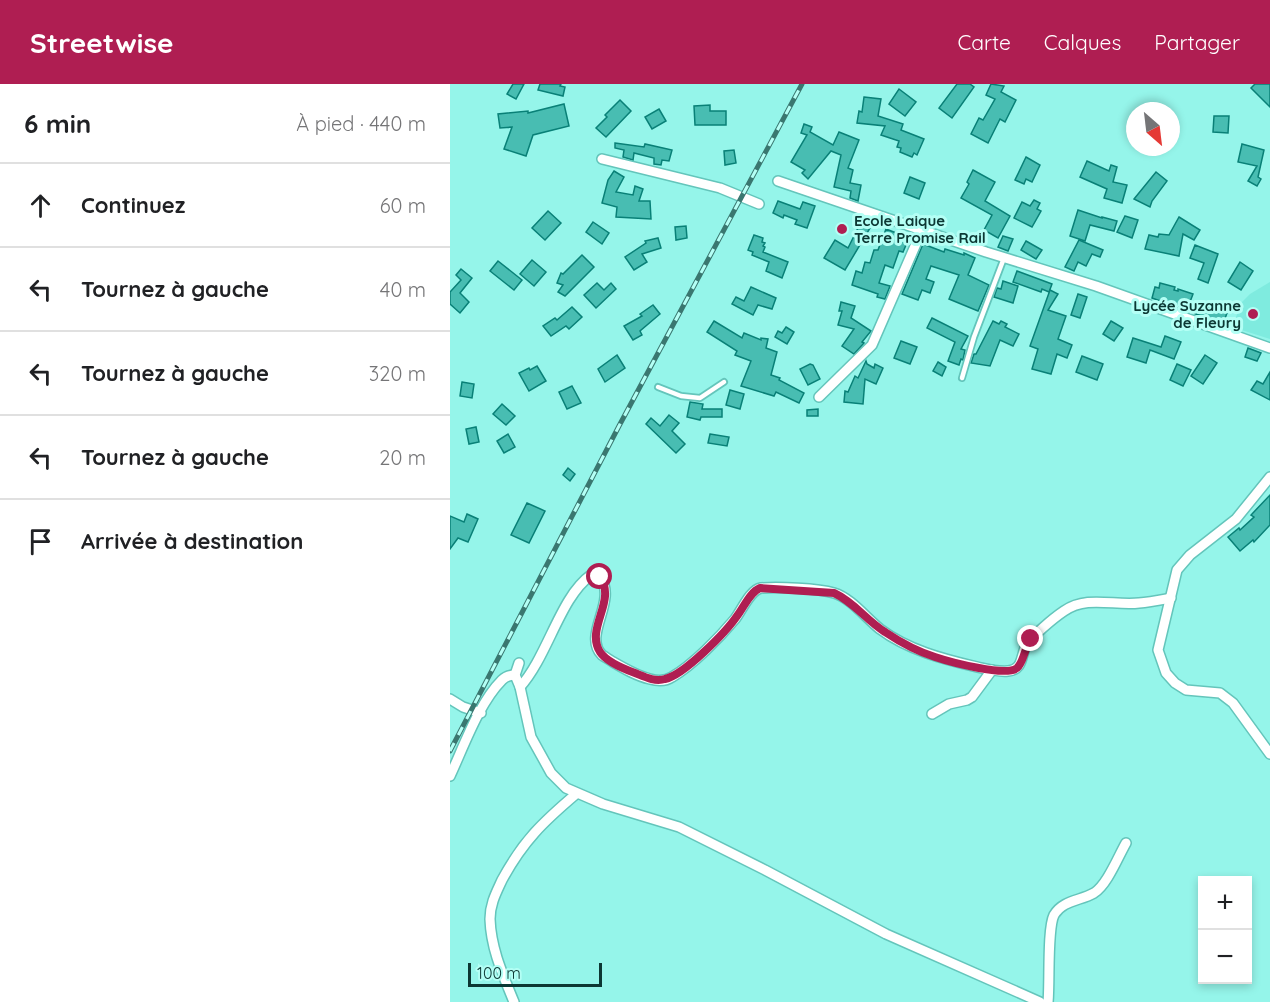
<!DOCTYPE html>
<html lang="fr">
<meta charset="utf-8">
<style>
:root{--surface:#fff;--page:#f6f6f6;--text:#202124;--muted:#757577;--line:#e0e0e0;--accent:#af1e52}
body{margin:0;font-family:Quicksand,sans-serif;background:var(--page);color:var(--text)}
.controls{position:absolute;right:18px;bottom:18px;display:grid;overflow:hidden;border-radius:0px;box-shadow:0 3px 9px #0003}
.controls button{width:54px;height:54px;display:grid;place-items:center;padding:0;border:0;border-bottom:2px solid var(--line);background:var(--surface);color:var(--text);font:30px sans-serif}
.compass{position:absolute;left:676px;top:18px;width:54px;height:54px;border-radius:50%;background:var(--surface);box-shadow:0 3px 9px #0003;rotate:152deg}
.scale{position:absolute;left:18px;bottom:15px;width:134px;box-sizing:border-box;padding-left:6px;border:3px solid #0c3733;border-top:0;font-size:16px;line-height:21px;white-space:nowrap;color:#0c3733;-webkit-text-stroke:4px #b4fff5;paint-order:stroke}
.stop{position:absolute;width:18px;height:18px;margin:-14px;border:4px solid #af1e52;border-radius:50%;background:#fff}
.stop.end{background:#af1e52;border-color:#fff;box-shadow:0 2px 6px #0008}
.list{margin:0;padding:0;list-style:none}
h2{display:flex;justify-content:space-between;align-items:center;height:78px;margin:0;padding:0 24px;font-size:26px}
h2 small{font-size:20px;font-weight:400;color:var(--muted)}
.list li{display:grid;grid-template-columns:39px 1fr auto;gap:18px;align-items:center;box-sizing:border-box;height:84px;padding:0 24px;border-top:2px solid var(--line)}
.list b{display:block;font-size:22px;white-space:nowrap}
.list em{font-size:20px;font-style:normal;color:var(--muted)}
.icon{flex:none;width:33px;height:33px;fill:none;stroke:currentColor;stroke-width:2;stroke-linecap:round;stroke-linejoin:round}
.map{position:relative;flex:none;width:820px;height:918px;overflow:hidden}
header{display:flex;align-items:center;gap:36px;box-sizing:border-box;height:84px;padding:0 30px;background:var(--accent);color:#fff}
header strong{font-size:28px}
nav{display:flex;gap:33px;margin-inline-start:auto;font-size:21px}
main{display:flex}
aside{flex:1;background:var(--surface)}
.map>svg:first-child{display:block}
.built{fill:#7febdf}
.building{fill:#48bdb2;stroke:#098077;stroke-width:1.5}
.lines{fill:none;stroke-linecap:round;stroke-linejoin:round}
.lane-casing{stroke:#64c5bb;stroke-width:8}
.street-casing{stroke:#64c5bb;stroke-width:12}
.lane{stroke:#fff;stroke-width:4.5}
.street{stroke:#fff;stroke-width:9}
.rail-casing{stroke:#3a7770;stroke-width:5}
.rail{stroke:#b4fff5;stroke-width:3;stroke-dasharray:9;stroke-linecap:butt}
.route{stroke:#af1e52;stroke-width:8}
.poi-dot{fill:#af1e52;stroke:#b4fff5;stroke-width:2}
.labels{text-anchor:middle;dominant-baseline:central;stroke-width:6;stroke-linejoin:round;paint-order:stroke}
.poi-label{font-size:15px;font-weight:bold;fill:#0c3733;stroke:#b4fff5;text-anchor:start}
</style>
<header>
<strong>Streetwise</strong>
<nav><a>Carte</a><a>Calques</a><a>Partager</a></nav>
</header>
<main>
<aside>
<h2>6 min<small>À pied · 440 m</small></h2>
<ul class="list">
<li><svg class="icon" aria-label="ahead" viewBox="0 0 24 24"><path d="M12 20V5M6 11l6-6 6 6"/></svg><div><b>Continuez</b></div><em>60 m</em></li>
<li><svg class="icon" aria-label="left" viewBox="0 0 24 24"><path d="M17 20v-9H6M10 6l-5 5 5 5"/></svg><div><b>Tournez à gauche</b></div><em>40 m</em></li>
<li><svg class="icon" aria-label="left" viewBox="0 0 24 24"><path d="M17 20v-9H6M10 6l-5 5 5 5"/></svg><div><b>Tournez à gauche</b></div><em>320 m</em></li>
<li><svg class="icon" aria-label="left" viewBox="0 0 24 24"><path d="M17 20v-9H6M10 6l-5 5 5 5"/></svg><div><b>Tournez à gauche</b></div><em>20 m</em></li>
<li><svg class="icon" aria-label="arrive" viewBox="0 0 24 24"><path d="M6 21V4h12l-3 4 3 4H6"/></svg><div><b>Arrivée à destination</b></div></li>
</ul>
</aside>
<div class="map">
<svg width="820" height="918" viewBox="0 0 820 918">
<rect width="100%" height="100%" fill="#95f5ea"/>
<path class="built" d="M820 198V255L782 243 792 218 800 210Z"/>
<g class="building">
<path d="M63 0H74L66 15 57 10Z"/>
<path d="M90 0H111L110 2 115 3 113 12 88 6Z"/>
<path d="M507 0H520L524 3 502 34 489 24Z"/>
<path d="M541 0 554 2 551 8 566 16 555 38 550 35 538 59 521 50 529 34 533 36 545 15 536 11Z"/>
<path d="M805 0H820V23L801 4Z"/>
<path d="M449 5 466 18 455 32 439 20Z"/>
<path d="M414 13 431 15 428 32 453 40 451 46 474 55 467 71 464 69 462 73 450 68 451 64 447 63 449 57 431 51 435 42 407 39 409 27 412 28Z"/>
<path d="M170 16 181 27 156 53 146 44 157 33 155 31Z"/>
<path d="M114 20 119 42 83 51 76 72 54 65 62 43 50 44 48 30 78 27V29Z"/>
<path d="M260 21V27H276V41H245L244 22Z"/>
<path d="M209 25 216 37 202 45 195 33Z"/>
<path d="M764 32H779L778 49 763 48Z"/>
<path d="M354 40 362 43 360 48 383 61 389 48 409 56 398 84 403 86 400 99 411 101 408 117 400 114 401 107 384 103 391 71 381 67 358 95 352 89 355 86 341 78 357 51 351 49Z"/>
<path d="M165 59 194 63 195 60 222 66 219 77 212 76 211 81 204 80V74L184 69 183 76 173 73 174 66 165 64Z"/>
<path d="M792 60 814 66 808 93 811 95 807 102 798 97 807 82 788 78Z"/>
<path d="M284 66 286 79 275 81 274 67Z"/>
<path d="M576 73 590 81 582 98 576 95 574 100 565 96Z"/>
<path d="M637 77 659 87 661 81 667 83 663 98 677 101 672 119 654 114 657 105 630 93Z"/>
<path d="M523 86 545 98 535 117 560 132 548 154 534 146 542 131 511 114 519 100 517 98Z"/>
<path d="M164 87 174 93 166 108 183 111 185 102 193 105 189 117H200L201 135 166 133 167 123 152 119 158 96Z"/>
<path d="M706 88 717 97 702 117 700 123 684 115Z"/>
<path d="M460 93 475 99 469 115 454 109Z"/>
<path d="M584 116 590 119 587 125 591 127 582 143 564 134 572 118 580 122Z"/>
<path d="M328 117 350 125 353 118 365 122 357 144 345 140 347 136 334 131 333 134 323 129Z"/>
<path d="M628 126 652 134V133L667 137 664 147 640 141 635 157 620 152Z"/>
<path d="M98 127 111 139 95 156 82 144Z"/>
<path d="M675 132 688 136 682 154 667 148Z"/>
<path d="M729 133 750 146 744 156 733 150 729 172 695 165 699 151 708 153 709 150 719 151Z"/>
<path d="M413 134 423 139 395 186 374 174 385 156 398 164Z"/>
<path d="M143 138 159 149 152 160 136 148Z"/>
<path d="M236 142 237 154 226 156 225 143Z"/>
<path d="M436 145 459 154 453 168 449 167 443 184 435 181 429 199 440 202 435 215 427 213 428 210 402 201 406 187 412 189 415 178 420 179 424 166H428Z"/>
<path d="M304 151 313 154 312 158 315 159 313 162 315 163 313 168 338 178 332 194 316 187 319 178 302 171 303 168 298 166Z"/>
<path d="M553 152 563 155 558 167 548 163Z"/>
<path d="M208 154 211 164 192 170 197 178 184 186 175 173 196 159 195 157Z"/>
<path d="M629 156 653 166 650 173 642 170 636 182 628 178 624 187 615 183Z"/>
<path d="M576 157 592 166 586 175 571 166Z"/>
<path d="M473 160 494 168 495 165 514 171V169L525 174 518 191 539 201 528 227 499 215 509 191 481 182 476 195 484 198 480 209 472 206 468 216 452 210Z"/>
<path d="M745 161 768 170 758 199 748 195 754 179 740 174Z"/>
<path d="M132 171 144 183 115 212 108 208 113 201 107 199 111 189 113 190Z"/>
<path d="M82 176 96 188 84 202 70 190Z"/>
<path d="M48 177 72 196 64 206 40 187Z"/>
<path d="M790 178 803 187 791 206 778 198Z"/>
<path d="M11 185 22 194 10 209 19 218 10 229 0 220V208L11 196 6 191Z"/>
<path d="M567 187 602 200 599 208 592 205 591 208 563 198Z"/>
<path d="M553 197 568 202 563 219 544 213 547 204 551 205Z"/>
<path d="M147 199 154 206 161 199 166 205 146 224 134 211Z"/>
<path d="M710 199 725 203 724 206 728 207V205L743 210 740 218 777 229 773 240 702 214 705 203 709 204Z"/>
<path d="M301 203 326 214 322 225 308 221 303 231 282 220 286 213 294 217Z"/>
<path d="M600 206 608 210 598 226 616 232 608 255 622 261 617 274 607 270 601 290 582 285 588 265 580 262Z"/>
<path d="M628 210 637 213 630 234 621 231Z"/>
<path d="M391 218 405 222 401 234 421 247 412 258 414 259 404 270 392 262 404 245 388 241 392 227H389Z"/>
<path d="M203 221 210 230 190 247 192 251 183 256 174 242 192 232 190 230Z"/>
<path d="M122 223 132 233 119 245 116 242 101 252 93 242 105 234 107 236Z"/>
<path d="M482 234 518 252 511 265 515 266 513 276 511 275 509 281 498 277 505 258 477 244Z"/>
<path d="M264 237 292 254 294 249 311 256V254L318 255 316 264 327 268 321 291 330 294 329 296 354 309 349 319 326 308 324 312 291 302 301 277 285 271 287 267 257 248Z"/>
<path d="M543 237 549 240 551 237 557 240 555 243 569 250 563 262 550 256 540 282 521 279 524 270H526Z"/>
<path d="M661 237 673 244 664 257 653 250Z"/>
<path d="M336 243 344 248 337 260 325 253 328 247 332 249Z"/>
<path d="M715 252 731 258 724 275 700 266 696 279 677 273 683 254 711 263Z"/>
<path d="M451 257 467 263 460 280 444 274Z"/>
<path d="M798 264 811 269 807 277 795 273Z"/>
<path d="M167 271 175 284 155 298 148 285Z"/>
<path d="M755 271 767 279 753 300 741 292Z"/>
<path d="M632 272 653 280 647 296 626 288Z"/>
<path d="M416 277 417 280 424 284 425 280 433 284 426 300 415 295 413 320 394 318 395 307 398 308 405 292 408 294Z"/>
<path d="M488 278 496 283 492 292 483 287Z"/>
<path d="M360 280 363 281 370 295 358 301 350 285Z"/>
<path d="M727 280 741 286 733 302 720 296Z"/>
<path d="M87 282 96 297 79 307 69 289 79 284 80 286Z"/>
<path d="M820 288V316L801 306 807 297 813 300Z"/>
<path d="M12 298 24 300 22 314 10 312Z"/>
<path d="M122 302 131 319 117 325 109 308Z"/>
<path d="M280 306 294 310 290 325 276 321Z"/>
<path d="M240 318 253 320 252 325H272V333H251L250 336 237 333Z"/>
<path d="M52 320 65 332 56 341 43 330Z"/>
<path d="M368 325V332H357V326Z"/>
<path d="M219 331 229 339 222 347 235 360 226 369 196 340 201 334 210 342Z"/>
<path d="M26 343 29 358 19 360 16 345Z"/>
<path d="M58 350 65 363 54 369 47 357Z"/>
<path d="M260 350 279 353 277 362 258 359Z"/>
<path d="M118 384 125 390 120 397 113 391Z"/>
<path d="M820 411V441L804 458 803 456 790 467 778 453 789 444 790 446 804 433 801 431Z"/>
<path d="M77 419 95 427 79 459 61 451Z"/>
<path d="M17 430 28 435 18 458 8 454 0 465V432L14 438Z"/>
</g>
<g class="lines">
<g class="lane-casing">
<g id="lane">
<path d="M512 294 524 253 554 174"/>
<path d="M208 303 231 312 250 314 274 298"/>
</g>
</g>
<g class="street-casing">
<g id="street">
<path d="M152 75 270 104 309 120"/>
<path d="M328 97 536 168 646 202 820 264"/>
<path d="M369 313 422 261 472 146"/>
<path d="M820 393 786 435 740 471 727 486 708 566 716 589 725 599 736 606 770 609 783 619 820 670"/>
<path d="M69 579 65 591 70 603 81 653 101 689 116 704 153 720 229 743 315 786 436 850 590 918"/>
<path d="M70 603C98 572 110 513 141 491L150 493C168 517 132 551 152 571 155 573 160 576 163 578 175 585 187 592 200 595 207 597 216 597 222 593 243 581 270 553 285 535 292 526 300 506 311 504 329 503 367 504 384 509 401 514 416 534 430 545 458 566 493 575 527 583 536 585 548 588 558 587 572 586 571 574 575 564 579 554 605 533 614 527 637 511 664 522 689 519 700 518 710 516 721 514"/>
<path d="M0 615 13 623 31 629"/>
<path d="M482 630 499 620 517 616 522 613 542 586"/>
<path d="M0 692C14 662 29 619 52 596 56 592 60 591 65 591"/>
<path d="M64 918C53 891 41 865 40 835 40 820 46 809 52 796 73 757 93 738 126 710"/>
<path d="M598 918C600 899 597 845 604 831 613 816 630 817 644 809 657 801 668 773 676 759"/>
</g>
</g>
<use href="#lane" class="lane"/>
<use href="#street" class="street"/>
<g class="rail-casing">
<path id="rail" d="M0 667 169 342 352 0"/>
</g>
<use href="#rail" class="rail"/>
</g>
<g class="lines">
<path class="route" d="M150 493C167 517 135 544 150 568 156 577 174 585 185 589 195 593 205 598 215 595 234 591 276 548 287 532 294 523 300 508 310 504L384 509C404 518 417 537 435 548 450 558 469 568 485 573 500 578 556 593 567 584 574 578 574 565 581 555"/>
</g>
<g class="poi-dot">
<circle cx="392" cy="145" r="6"/>
<circle cx="803" cy="230" r="6"/>
</g>
<g class="labels">
<g class="poi-label">
<text x="404" y="136">Ecole Laique<tspan x="404" dy="17">Terre Promise Rail</tspan></text>
<text x="791" y="221" text-anchor="end">Lycée Suzanne<tspan x="791" dy="17">de Fleury</tspan></text>
</g>
</g>
</svg>
<div class="controls">
<button>+</button>
<button>−</button>
</div>
<svg class="compass" viewBox="-18 -18 36 36"><path d="M0-13l5 13h-10z" fill="#e53935"/><path d="M0 13l5-13h-10z" fill="#757577"/></svg>
<div class="scale">100 m</div>
<div class="stop" style="left:150px;top:493px"></div>
<div class="stop end" style="left:581px;top:555px"></div>
</div>
</main>
